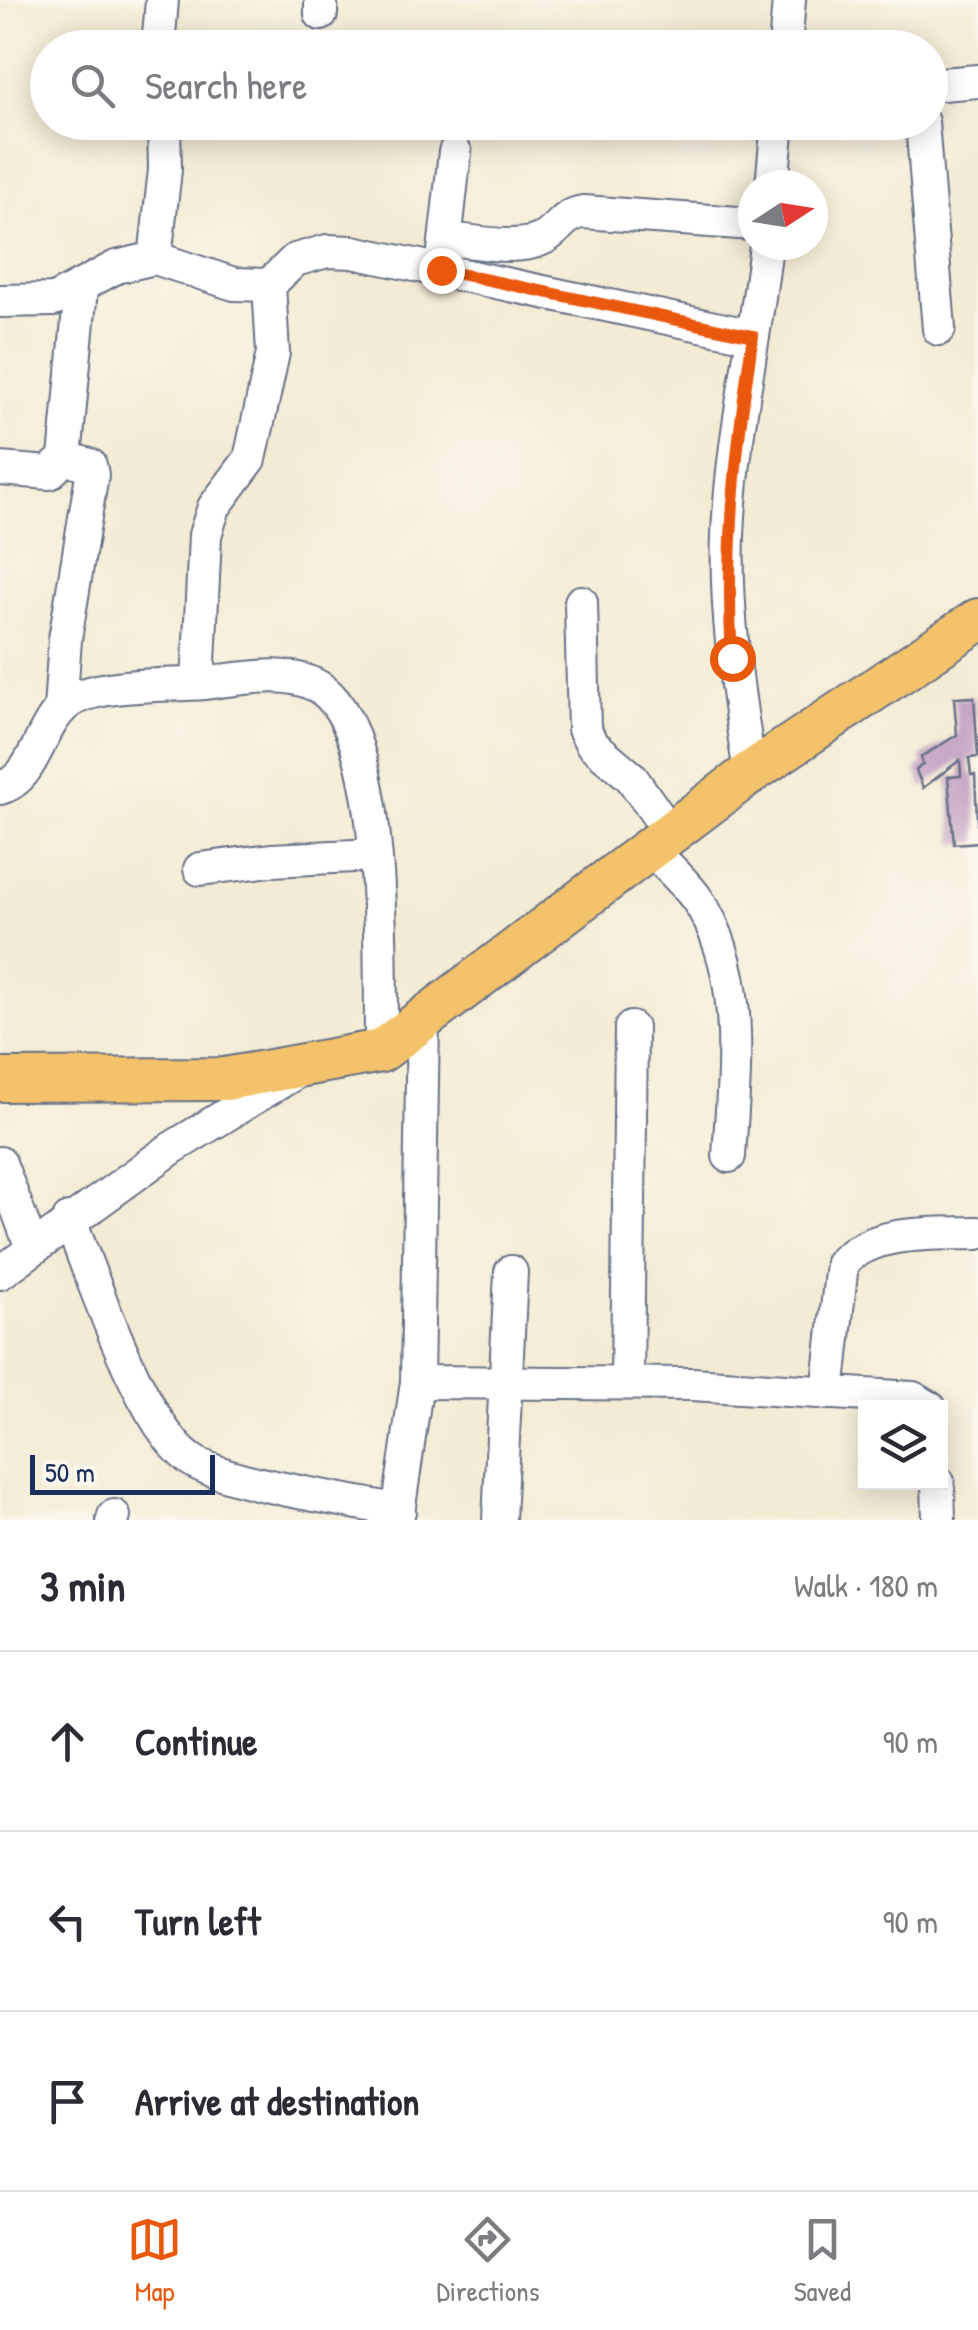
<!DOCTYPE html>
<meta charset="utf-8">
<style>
:root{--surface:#fff;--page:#f2f2f3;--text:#2b2b33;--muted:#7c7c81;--line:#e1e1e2;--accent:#ea580c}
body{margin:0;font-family:"Patrick Hand",sans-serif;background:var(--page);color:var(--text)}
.controls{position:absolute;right:30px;bottom:30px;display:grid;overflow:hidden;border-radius:0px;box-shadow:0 5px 25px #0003}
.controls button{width:90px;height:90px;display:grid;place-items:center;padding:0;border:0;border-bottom:2px solid var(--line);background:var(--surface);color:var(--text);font:50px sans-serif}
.compass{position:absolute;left:738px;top:170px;width:90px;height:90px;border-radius:50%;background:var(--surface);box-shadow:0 5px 25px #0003;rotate:78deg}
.scale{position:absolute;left:30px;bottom:25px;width:185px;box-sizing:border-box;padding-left:10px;border:5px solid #1b2f5e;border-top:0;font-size:28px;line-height:35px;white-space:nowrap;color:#1b2f5e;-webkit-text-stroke:8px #fbf7ec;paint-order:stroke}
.stop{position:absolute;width:30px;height:30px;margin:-22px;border:8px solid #ea580c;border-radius:50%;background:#fff}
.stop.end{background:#ea580c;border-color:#fff;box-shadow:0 2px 10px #0008}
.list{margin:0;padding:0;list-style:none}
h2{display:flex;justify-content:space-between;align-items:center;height:130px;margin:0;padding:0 40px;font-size:42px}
h2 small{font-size:32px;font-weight:400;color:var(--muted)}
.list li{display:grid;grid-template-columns:65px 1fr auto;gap:30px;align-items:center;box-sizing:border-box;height:180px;padding:0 40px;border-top:2px solid var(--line)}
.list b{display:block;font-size:38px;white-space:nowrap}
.list em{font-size:32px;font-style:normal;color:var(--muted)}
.icon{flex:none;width:55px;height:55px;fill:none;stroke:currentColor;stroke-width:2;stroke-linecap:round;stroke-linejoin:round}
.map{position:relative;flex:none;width:978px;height:1520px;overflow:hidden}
.search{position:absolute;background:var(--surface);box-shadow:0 5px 25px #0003;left:30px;right:30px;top:30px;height:110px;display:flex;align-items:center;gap:25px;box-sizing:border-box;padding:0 35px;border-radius:55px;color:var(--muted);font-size:38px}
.sheet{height:670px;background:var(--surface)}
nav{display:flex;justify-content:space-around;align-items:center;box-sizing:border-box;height:140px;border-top:2px solid var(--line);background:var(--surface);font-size:28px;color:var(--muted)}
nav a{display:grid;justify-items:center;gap:5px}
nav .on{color:var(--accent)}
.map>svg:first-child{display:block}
.building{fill:#c19fc2}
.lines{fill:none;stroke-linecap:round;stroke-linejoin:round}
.minor-casing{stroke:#677187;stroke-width:36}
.major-casing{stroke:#677187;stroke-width:46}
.minor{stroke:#fff;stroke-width:32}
.major{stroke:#f3c26a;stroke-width:42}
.route{stroke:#ea580c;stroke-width:12}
</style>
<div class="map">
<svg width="978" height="1520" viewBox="0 0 978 1520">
<rect width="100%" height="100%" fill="#fbf7ec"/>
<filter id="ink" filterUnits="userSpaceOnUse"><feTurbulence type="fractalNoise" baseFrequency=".01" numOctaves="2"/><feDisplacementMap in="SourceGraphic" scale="20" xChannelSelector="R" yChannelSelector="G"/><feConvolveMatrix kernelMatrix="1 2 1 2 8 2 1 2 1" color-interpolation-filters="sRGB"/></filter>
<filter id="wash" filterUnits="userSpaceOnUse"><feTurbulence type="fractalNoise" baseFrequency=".0048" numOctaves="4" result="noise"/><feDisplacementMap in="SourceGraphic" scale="40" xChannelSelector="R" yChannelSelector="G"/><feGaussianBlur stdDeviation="2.25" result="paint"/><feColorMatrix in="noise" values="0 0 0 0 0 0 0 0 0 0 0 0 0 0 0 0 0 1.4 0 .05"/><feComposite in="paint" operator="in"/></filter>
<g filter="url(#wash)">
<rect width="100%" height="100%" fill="#f3ebd3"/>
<g id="blocks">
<path class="building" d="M974 697 978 757 969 758 971 775H975L978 842 954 844 948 777 961 776 960 760 923 788 916 770 923 764 921 757 957 735 954 698Z"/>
</g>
</g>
<g filter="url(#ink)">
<use href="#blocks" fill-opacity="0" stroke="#677187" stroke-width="2.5"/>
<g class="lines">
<g class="minor-casing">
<g id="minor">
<path d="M321 14V0"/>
<path d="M158 48 162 0"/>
<path d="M785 48 789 0"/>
<path d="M930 85 978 81"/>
<path d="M922 122 939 329"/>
<path d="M772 185 778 122"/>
<path d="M447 239C475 241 518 252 544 238 560 229 563 215 583 212L753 224"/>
<path d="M155 258 165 170 164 122"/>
<path d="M443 260 455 152"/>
<path d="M0 301 54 300 116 267 155 258 234 284 269 285 295 260 327 251 353 252 753 336"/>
<path d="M0 469 49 473 65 458 81 289"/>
<path d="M581 602 584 729 592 744 631 777 670 833"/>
<path d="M198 683 205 535 214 507 250 459 273 353 269 285"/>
<path d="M60 709 65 639 92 475 90 465 65 458"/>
<path d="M750 773C738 694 725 616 728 535 732 437 755 342 766 245"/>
<path d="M0 788C39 778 38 716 76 698 106 683 169 686 204 683 240 679 292 667 323 690 388 738 380 971 381 1051"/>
<path d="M650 848C665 864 684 881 697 899 747 971 734 1074 729 1156"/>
<path d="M200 869 271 860 375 855"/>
<path d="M0 1163 32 1248"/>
<path d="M69 1219C93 1277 144 1435 196 1463 241 1486 345 1499 399 1511"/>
<path d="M0 1273 172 1148 298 1071"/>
<path d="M417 1382 692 1384 913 1398 930 1408"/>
<path d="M627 1383 631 1028"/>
<path d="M828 1393 842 1263C874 1229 934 1234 978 1233"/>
<path d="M938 1482 939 1520"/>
<path d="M113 1520 114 1516"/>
<path d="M397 1520 417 1382 423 1021"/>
<path d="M499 1520 511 1272"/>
</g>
</g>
<g class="major-casing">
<path id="major" d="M0 1080 225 1079 381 1051 750 773 978 620"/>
</g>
<use href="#minor" class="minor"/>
<use href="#major" class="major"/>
</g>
</g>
<g class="lines" filter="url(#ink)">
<path class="route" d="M441 270 753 336C736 444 725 548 732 658"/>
</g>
</svg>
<div class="controls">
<button><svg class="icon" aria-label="layers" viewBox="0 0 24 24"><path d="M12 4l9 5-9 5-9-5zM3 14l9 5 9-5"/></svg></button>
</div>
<svg class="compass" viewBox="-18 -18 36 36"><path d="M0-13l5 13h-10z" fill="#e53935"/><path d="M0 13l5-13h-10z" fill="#7c7c81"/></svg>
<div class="scale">50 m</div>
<div class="stop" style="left:732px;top:658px"></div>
<div class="stop end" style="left:441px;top:270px"></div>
<div class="search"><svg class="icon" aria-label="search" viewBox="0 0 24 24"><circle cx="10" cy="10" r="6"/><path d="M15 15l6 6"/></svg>Search here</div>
</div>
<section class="sheet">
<h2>3 min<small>Walk · 180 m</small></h2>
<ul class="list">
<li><svg class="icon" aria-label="ahead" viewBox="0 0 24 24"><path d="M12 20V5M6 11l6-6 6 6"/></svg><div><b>Continue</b></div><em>90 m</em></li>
<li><svg class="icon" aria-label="left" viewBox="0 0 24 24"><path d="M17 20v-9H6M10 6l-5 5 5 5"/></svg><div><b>Turn left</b></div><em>90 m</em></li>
<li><svg class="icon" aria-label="arrive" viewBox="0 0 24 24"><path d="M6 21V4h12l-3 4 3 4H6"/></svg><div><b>Arrive at destination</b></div></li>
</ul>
</section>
<nav>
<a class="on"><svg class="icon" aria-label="map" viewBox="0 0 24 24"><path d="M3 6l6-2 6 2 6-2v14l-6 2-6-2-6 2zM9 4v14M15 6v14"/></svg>Map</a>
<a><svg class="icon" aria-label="directions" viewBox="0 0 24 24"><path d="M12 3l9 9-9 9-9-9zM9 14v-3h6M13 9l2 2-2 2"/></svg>Directions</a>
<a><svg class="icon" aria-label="saved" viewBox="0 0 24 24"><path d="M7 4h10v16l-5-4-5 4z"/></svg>Saved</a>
</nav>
